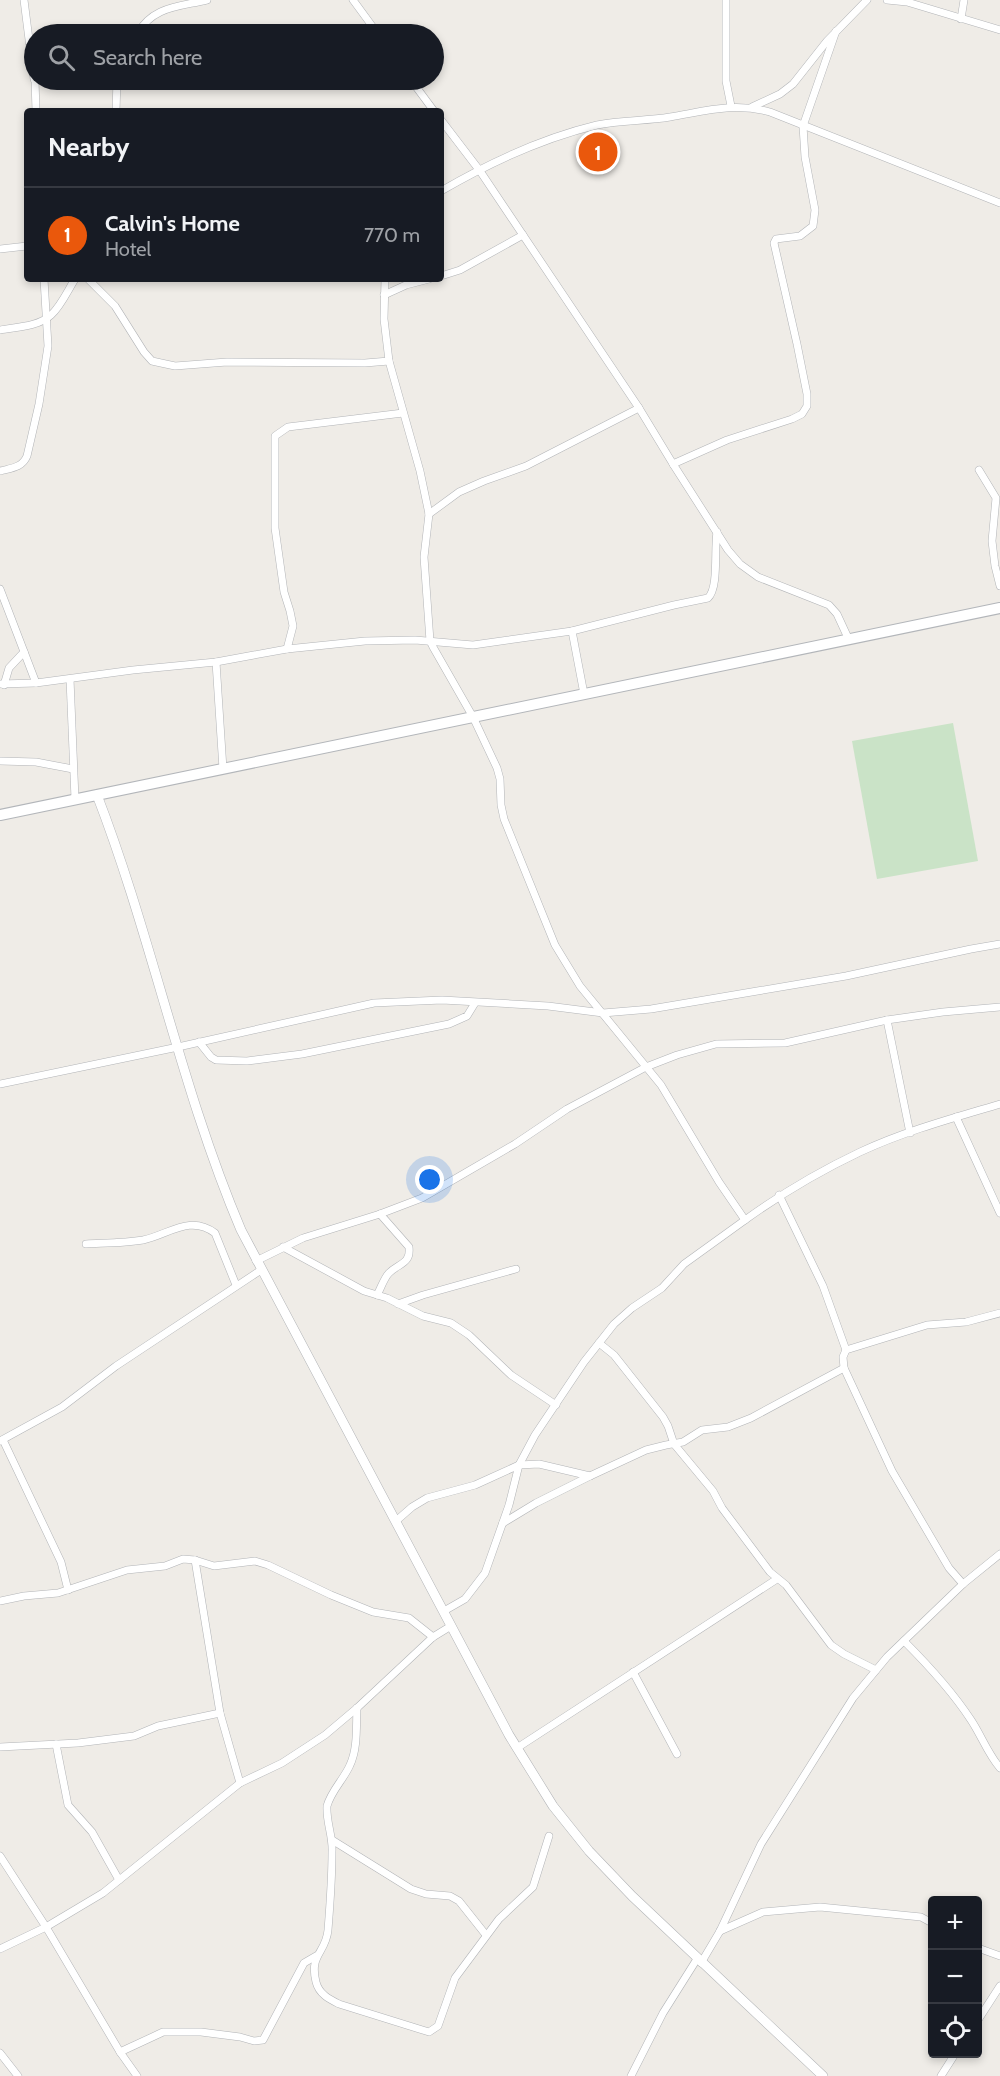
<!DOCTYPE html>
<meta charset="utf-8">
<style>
:root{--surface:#171b24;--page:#242831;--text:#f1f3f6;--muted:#9ea1a6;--line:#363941;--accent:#ea580c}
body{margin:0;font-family:Cabin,sans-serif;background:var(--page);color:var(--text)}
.controls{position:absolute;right:18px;bottom:18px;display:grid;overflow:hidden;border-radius:6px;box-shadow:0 3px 9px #0003}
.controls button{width:54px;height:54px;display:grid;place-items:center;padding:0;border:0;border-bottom:2px solid var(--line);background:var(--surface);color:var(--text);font:30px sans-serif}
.you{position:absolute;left:430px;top:1180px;width:21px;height:21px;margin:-15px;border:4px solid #fff;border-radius:50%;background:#1a73e8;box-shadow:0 0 0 9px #1a73e833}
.badge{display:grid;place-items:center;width:39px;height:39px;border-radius:50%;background:var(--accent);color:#fff;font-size:20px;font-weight:700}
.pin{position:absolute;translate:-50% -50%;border:3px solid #fff;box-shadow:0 2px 6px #0006}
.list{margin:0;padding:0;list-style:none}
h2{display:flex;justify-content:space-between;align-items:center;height:78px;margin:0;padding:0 24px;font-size:26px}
h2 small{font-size:20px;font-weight:400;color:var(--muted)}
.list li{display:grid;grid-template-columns:39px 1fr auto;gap:18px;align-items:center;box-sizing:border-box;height:96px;padding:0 24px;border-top:2px solid var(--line)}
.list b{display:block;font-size:22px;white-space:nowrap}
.list p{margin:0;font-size:20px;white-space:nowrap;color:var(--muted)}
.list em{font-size:20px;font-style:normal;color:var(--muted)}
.icon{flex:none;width:33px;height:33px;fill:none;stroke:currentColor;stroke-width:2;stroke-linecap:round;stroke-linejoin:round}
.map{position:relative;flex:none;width:1000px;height:2076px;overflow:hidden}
.search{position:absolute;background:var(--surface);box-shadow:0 3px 9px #0003;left:24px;top:24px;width:420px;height:66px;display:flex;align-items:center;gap:15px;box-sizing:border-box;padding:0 21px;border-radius:33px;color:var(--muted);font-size:22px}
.panel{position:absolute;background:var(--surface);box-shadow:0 3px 9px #0003;left:24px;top:108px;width:420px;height:174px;border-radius:6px}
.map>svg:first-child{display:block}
.green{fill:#cae3c7}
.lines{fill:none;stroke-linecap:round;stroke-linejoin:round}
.minor-casing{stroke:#b2b4b7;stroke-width:8}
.tertiary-casing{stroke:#b2b4b7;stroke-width:10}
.secondary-casing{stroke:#b3b6ba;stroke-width:12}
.minor{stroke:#fff;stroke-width:7}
.tertiary{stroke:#fff;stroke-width:9}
.secondary{stroke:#fff;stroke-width:10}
</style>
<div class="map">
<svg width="1000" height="2076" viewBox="0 0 1000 2076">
<rect width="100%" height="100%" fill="#efece7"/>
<path class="green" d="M953 723 978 861 877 879 852 741Z"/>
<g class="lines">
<g class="minor-casing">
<g id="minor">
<path d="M24 0 34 79"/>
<path d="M353 0 378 34"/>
<path d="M726 0V81L731 106"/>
<path d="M887 0 907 2 1000 30"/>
<path d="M961 19 964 0"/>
<path d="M137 34C153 6 178 7 207 0"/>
<path d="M35 80 36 111"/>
<path d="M411 80 434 111"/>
<path d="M752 107 780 94 793 84 827 41 867 0"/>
<path d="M116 111 117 80"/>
<path d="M441 120 480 171 639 408 673 464 728 550 740 564 758 577 829 605 837 614 849 640"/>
<path d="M441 191C489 163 543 138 597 125 621 120 646 121 670 117 706 111 734 102 770 112L1000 203"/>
<path d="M0 249 27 246"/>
<path d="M441 276 460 270 523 235"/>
<path d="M88 279 115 306 144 352 152 361 161 363 175 366 227 362 365 363 389 361"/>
<path d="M385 279 384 319 389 361 420 471 429 514 424 557 430 641 433 647 473 717 497 768 500 779 501 805 504 819 555 945 580 986 661 1085 719 1182 745 1220 684 1264 662 1288 632 1308 614 1324 584 1362 535 1435 519 1465 509 1505 485 1573 465 1599 444 1611"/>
<path d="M384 295 406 285 429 279"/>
<path d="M0 330C16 327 38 327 51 315 61 306 68 290 75 279"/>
<path d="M673 464 727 440 792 419 802 414 807 406V394L797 344 774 243 776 239 800 236 813 226 815 210 805 157 803 126 836 31"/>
<path d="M979 470 996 498 992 541 995 566 1000 586"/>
<path d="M0 471C11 468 22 468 27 456L39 404 48 346 44 279"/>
<path d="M429 514 459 492 484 481 526 466 639 408"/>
<path d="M0 589 36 683 133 670 216 662 287 649 365 641 415 640 473 645 572 631 674 605 708 598C719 588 714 549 717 532"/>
<path d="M572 631 584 694"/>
<path d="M287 649 293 626 290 611 284 592 275 528V436L288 427 403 413"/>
<path d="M216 662 223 769"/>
<path d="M70 679 75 799"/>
<path d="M0 684 36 683"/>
<path d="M4 685 9 668 24 652"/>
<path d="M0 761 36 762 73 769"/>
<path d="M887 1020 910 1133"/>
<path d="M199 1042 211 1057 216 1060 247 1061 302 1054 449 1024 467 1016 475 1003"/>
<path d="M0 1084 178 1047 374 1003 442 1000 548 1006 603 1013 651 1009 846 976 971 949 1000 944"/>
<path d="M956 1117 1000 1213"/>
<path d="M779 1195 823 1286 846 1350"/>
<path d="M745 1220C781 1194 820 1171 860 1152 905 1131 953 1118 1000 1104"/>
<path d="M86 1244C105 1243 125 1243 143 1240 168 1235 190 1214 215 1233L236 1285"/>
<path d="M283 1247 364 1291 387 1298 423 1316 451 1323 469 1335 511 1375 556 1405"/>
<path d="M256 1261 303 1238 380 1214 422 1198 515 1144 567 1109 646 1067 677 1055 716 1044 785 1043 887 1020 943 1012 1000 1007"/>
<path d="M377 1295C381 1288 384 1278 389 1273 399 1263 411 1264 409 1247L380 1214"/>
<path d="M398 1304 423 1295 516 1269"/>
<path d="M599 1343 614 1355 663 1417 668 1426 674 1444 713 1491 722 1508 770 1572 786 1585 831 1645 844 1654 876 1670"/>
<path d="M3 1440 61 1562 68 1590"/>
<path d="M0 1441 62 1407 116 1366 261 1270"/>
<path d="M396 1521 412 1507 427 1498 475 1485 519 1465 539 1464 590 1476"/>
<path d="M503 1523 536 1503 590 1476 646 1450 666 1445 683 1442 702 1430 728 1427 751 1418 844 1368"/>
<path d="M195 1560 220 1713 240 1783"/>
<path d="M963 1584 949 1568 892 1471 844 1368 843 1357 846 1350 927 1325 966 1322 1000 1313"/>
<path d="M0 1601 24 1596 58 1593 127 1570 165 1566 183 1559 195 1560 214 1566 255 1561 268 1565 331 1595 373 1612 409 1618 433 1637"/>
<path d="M904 1641C928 1665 952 1691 971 1720 981 1735 988 1754 1000 1768"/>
<path d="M633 1672 677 1754"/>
<path d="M357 1708C356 1726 358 1748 350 1765 344 1779 331 1791 327 1806 326 1822 333 1836 332 1852 332 1878 330 1905 328 1930 326 1953 309 1954 316 1982 319 1994 329 1999 339 2004L429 2032 438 2026 455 1978 499 1919 533 1887 549 1836"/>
<path d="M56 1744 68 1805 92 1832 119 1880"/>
<path d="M0 1747 78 1743 134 1736 158 1726 220 1713"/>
<path d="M517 1748 777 1579"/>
<path d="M332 1840 411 1889 426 1894 450 1896 459 1901 486 1935"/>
<path d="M0 1856 46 1927 120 2052 137 2076"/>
<path d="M720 1931 763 1912 820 1907 921 1917 932 1923"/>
<path d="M978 1948 1000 1956"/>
<path d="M0 1949 46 1927 103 1893 240 1783 282 1763 325 1735 357 1708 433 1637 451 1626"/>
<path d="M701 1963 720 1931 761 1844 853 1698 887 1657 963 1584 1000 1554"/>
<path d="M978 2020 1000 1986"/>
<path d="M120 2052 163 2032H201L240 2037 254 2041 263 2040 304 1963 316 1956"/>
<path d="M0 2053 18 2076"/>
<path d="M631 2076 663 2013 697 1959"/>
<path d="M941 2076 955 2054"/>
</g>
</g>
<g class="tertiary-casing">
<path id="tertiary" d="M97 795C152 937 181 1089 241 1230L509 1735 553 1806 589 1851 632 1896 823 2076"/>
</g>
<g class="secondary-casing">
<path id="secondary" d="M0 815 1000 608"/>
</g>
<use href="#minor" class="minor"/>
<use href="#tertiary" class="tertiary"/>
<use href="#secondary" class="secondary"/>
</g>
</svg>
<div class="controls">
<button>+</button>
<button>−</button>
<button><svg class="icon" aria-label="locate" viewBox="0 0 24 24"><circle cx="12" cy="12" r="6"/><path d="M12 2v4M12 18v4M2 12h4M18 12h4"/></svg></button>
</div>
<div class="you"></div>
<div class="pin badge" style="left:598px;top:152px">1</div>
<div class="search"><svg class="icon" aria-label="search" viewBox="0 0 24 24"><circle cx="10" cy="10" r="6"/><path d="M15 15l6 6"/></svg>Search here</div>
<section class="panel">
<h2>Nearby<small></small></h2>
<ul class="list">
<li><span class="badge">1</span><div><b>Calvin's Home</b><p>Hotel</p></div><em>770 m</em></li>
</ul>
</section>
</div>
